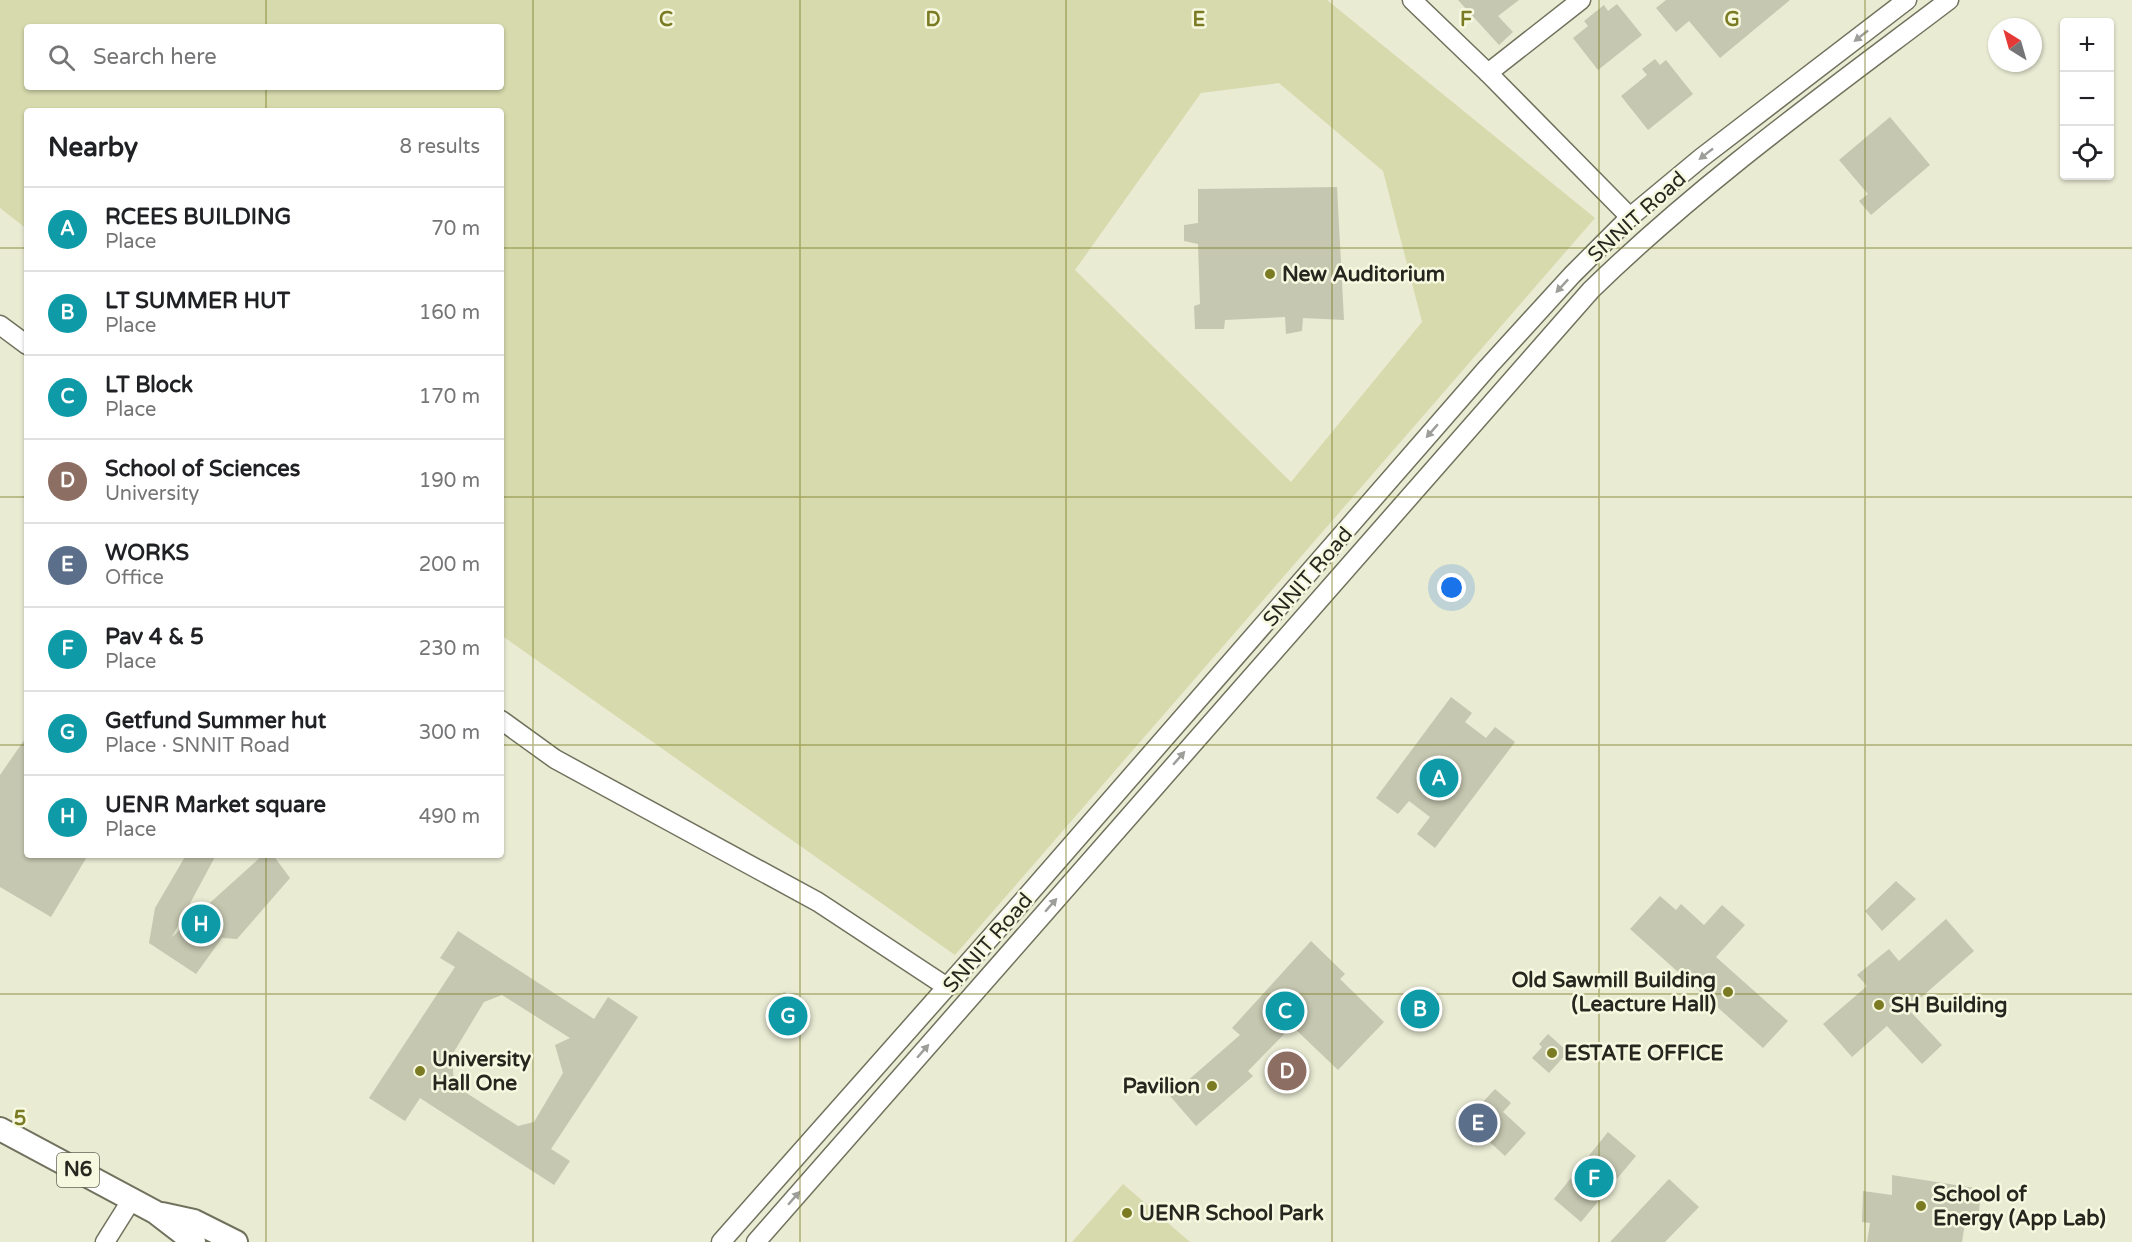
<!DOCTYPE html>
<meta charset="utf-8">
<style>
:root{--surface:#fff;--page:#f6f6f6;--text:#202124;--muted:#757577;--line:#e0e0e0;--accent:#0b8043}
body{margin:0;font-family:"Varela Round",sans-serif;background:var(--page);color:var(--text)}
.controls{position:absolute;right:18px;top:18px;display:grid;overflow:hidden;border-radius:6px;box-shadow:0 2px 4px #0004}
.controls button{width:54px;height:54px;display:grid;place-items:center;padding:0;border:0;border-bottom:2px solid var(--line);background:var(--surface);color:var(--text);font:30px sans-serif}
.compass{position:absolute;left:1988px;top:18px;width:54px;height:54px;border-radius:50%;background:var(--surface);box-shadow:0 2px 4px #0004;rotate:323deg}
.you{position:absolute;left:1452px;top:588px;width:21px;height:21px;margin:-15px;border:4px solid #fff;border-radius:50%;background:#1a73e8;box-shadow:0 0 0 9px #1a73e833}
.badge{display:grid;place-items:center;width:39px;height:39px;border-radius:50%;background:var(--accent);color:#fff;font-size:20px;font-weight:700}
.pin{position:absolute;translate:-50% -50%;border:3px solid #fff;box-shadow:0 2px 6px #0006}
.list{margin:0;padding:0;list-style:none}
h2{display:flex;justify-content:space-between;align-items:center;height:78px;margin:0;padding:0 24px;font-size:26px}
h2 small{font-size:20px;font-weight:400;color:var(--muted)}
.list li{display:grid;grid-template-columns:39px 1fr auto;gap:18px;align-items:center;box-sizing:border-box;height:84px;padding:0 24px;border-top:2px solid var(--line)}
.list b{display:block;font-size:22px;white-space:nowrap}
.list p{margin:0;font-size:20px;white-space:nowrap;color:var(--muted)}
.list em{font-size:20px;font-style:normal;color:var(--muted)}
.icon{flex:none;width:33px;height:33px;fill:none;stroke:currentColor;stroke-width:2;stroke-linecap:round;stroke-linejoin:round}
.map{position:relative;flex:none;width:2132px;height:1242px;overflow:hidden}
.search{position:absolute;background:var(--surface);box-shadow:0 2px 4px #0004;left:24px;top:24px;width:480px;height:66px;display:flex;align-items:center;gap:15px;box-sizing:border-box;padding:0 21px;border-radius:6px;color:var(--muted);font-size:22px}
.panel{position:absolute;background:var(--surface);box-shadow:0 2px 4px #0004;left:24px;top:108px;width:480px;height:750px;border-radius:6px}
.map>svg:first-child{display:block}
.green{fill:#d7daad;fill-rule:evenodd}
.building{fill:#c6c7b0;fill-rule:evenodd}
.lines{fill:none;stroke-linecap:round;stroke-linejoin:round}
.minor-casing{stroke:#71725d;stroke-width:21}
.major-casing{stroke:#71725d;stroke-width:26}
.minor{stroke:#fff;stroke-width:18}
.major{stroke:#fff;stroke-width:22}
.oneway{fill:#9d9e9a}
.grid{fill:none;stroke:#7a7b23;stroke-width:1.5;stroke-opacity:0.55}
.poi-dot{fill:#7a7b23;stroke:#f7f8e0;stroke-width:2}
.labels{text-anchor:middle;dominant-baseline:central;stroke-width:5;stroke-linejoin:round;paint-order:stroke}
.shield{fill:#f7f8e0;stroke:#656658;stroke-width:1.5}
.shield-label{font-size:20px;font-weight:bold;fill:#26271e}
.street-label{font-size:21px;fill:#26271e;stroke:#f7f8e0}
.poi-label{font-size:21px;font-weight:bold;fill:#26271e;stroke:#f7f8e0;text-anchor:start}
.grid-label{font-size:20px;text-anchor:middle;font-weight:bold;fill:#7a7b23;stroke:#f7f8e0;stroke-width:5;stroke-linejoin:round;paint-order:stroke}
</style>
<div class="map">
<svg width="2132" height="1242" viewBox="0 0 2132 1242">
<rect width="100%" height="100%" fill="#e9ebd3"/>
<g class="green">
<path d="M0 0H1327L1595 218 955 955 501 635V111H27V229L0 208ZM27 27H501V87H27ZM1279 83 1383 171 1422 322 1291 482 1075 270 1201 93Z"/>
<path d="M1123 1184 1190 1242H1072Z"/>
</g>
<g class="building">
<path d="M1458 0H1519L1498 16 1513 32 1499 45Z"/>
<path d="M1666 0H1790L1720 58 1689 21 1676 32 1656 8Z"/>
<path d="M1617 4 1642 35 1598 70 1573 38 1588 26 1584 21 1604 5 1608 11Z"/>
<path d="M1655 59 1660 65 1666 60 1693 94 1648 130 1621 96 1647 75 1642 69Z"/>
<path d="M1890 117 1930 165 1871 215 1859 201 1868 194 1839 160Z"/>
<path d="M1337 187 1344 320 1303 318 1302 331 1286 334 1285 317 1225 320 1224 329H1195L1194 306 1200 304 1198 244 1184 241V225L1198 223V189Z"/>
<path d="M1451 697 1472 713 1465 722 1486 738 1495 727 1515 742 1435 848 1417 834 1430 817 1409 801 1398 814 1376 798Z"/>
<path d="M27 736V855H88L51 917 0 887V775Z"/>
<path d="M186 855H216L172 937 263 855H273L290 878 237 939 222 938 196 974 149 943 155 908Z"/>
<path d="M1896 881 1916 899 1882 931 1865 911Z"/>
<path d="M1660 896 1676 910 1681 904 1704 925 1722 905 1745 925 1716 957 1788 1021 1763 1048 1630 929Z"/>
<path d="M1946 919 1974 951 1908 1009 1942 1045 1922 1064 1887 1026 1852 1057 1823 1024 1867 986 1857 975 1889 949 1899 961Z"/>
<path d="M458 931 594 1019 608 997 638 1017 551 1149 570 1161 554 1185 420 1098 405 1121 369 1098 455 967 440 958ZM502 995 570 1038 555 1045 563 1073 534 1122 518 1126 454 1085 452 1055 484 1002Z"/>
<path d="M1311 941 1345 974 1340 979 1384 1022 1338 1070 1292 1026 1248 1071 1253 1076 1196 1126 1170 1096 1240 1035 1232 1028Z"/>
<path d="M784 992 809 1011 794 1034 768 1021Z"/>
<path d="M1420 992 1431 1002 1421 1014 1409 1003Z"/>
<path d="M1548 1034 1568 1052 1549 1073 1532 1058 1542 1047 1539 1044Z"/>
<path d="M1495 1089 1511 1103 1503 1112 1526 1133 1505 1156 1482 1135 1472 1146 1456 1131Z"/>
<path d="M1608 1132 1636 1156 1581 1222 1554 1199Z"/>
<path d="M1892 1175 1981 1189 1978 1225 1965 1223 1962 1242H1867L1870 1223 1862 1222 1863 1191 1892 1195Z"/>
<path d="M1669 1179 1699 1207 1665 1242H1610Z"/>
</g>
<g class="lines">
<g class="minor-casing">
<g id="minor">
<path d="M1412 0 1488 73"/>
<path d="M1581 0 1488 73 1630 217"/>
<path d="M0 325 27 345"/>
<path d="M501 720 555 759 818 902 947 987"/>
<path d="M105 1242 132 1199"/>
<path d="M721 1242 1014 911 1488 367 1572 275 1630 217 1701 158 1907 0"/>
<path d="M756 1242 1591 290C1703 181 1825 94 1949 0"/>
</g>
</g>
<g class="major-casing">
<g id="major">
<path d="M0 1129 155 1212 194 1242"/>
<path d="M162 1214 194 1221 236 1242"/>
</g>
</g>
<use href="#minor" class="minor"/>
<use href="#major" class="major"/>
</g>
<defs><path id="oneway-solid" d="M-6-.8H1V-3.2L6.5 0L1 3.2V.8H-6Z" transform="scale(1.5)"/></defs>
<g class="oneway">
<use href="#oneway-solid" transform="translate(1861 36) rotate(142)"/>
<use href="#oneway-solid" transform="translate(1706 154) rotate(142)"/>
<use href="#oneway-solid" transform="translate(1562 286) rotate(133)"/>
<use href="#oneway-solid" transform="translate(1432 431) rotate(131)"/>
<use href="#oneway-solid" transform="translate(1179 758) rotate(-49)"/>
<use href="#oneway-solid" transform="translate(1051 905) rotate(-49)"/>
<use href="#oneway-solid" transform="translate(923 1051) rotate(-49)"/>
<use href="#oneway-solid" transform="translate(794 1198) rotate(-49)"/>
</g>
<path class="grid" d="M266 0V27M533 0V1242M800 0V1242M1066 0V1242M1332 0V1242M1599 0V1242M1865 0V1242M266 87V111M0 248H27M501 248H2132M0 497H27M501 497H2132M0 745H27M501 745H2132M266 855V1242M0 994H2132"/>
<g class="poi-dot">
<circle cx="1270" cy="274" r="6"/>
<circle cx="1728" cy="992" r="6"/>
<circle cx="1879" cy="1005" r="6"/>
<circle cx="1552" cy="1053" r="6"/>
<circle cx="420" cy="1071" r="6"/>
<circle cx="1212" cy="1086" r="6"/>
<circle cx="1921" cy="1206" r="6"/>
<circle cx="1127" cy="1213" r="6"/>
</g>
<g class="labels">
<rect class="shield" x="57" y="1153" width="42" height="34" rx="4.5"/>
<g class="shield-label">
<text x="78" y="1170">N6</text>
</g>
<g class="street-label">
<text transform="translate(1637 217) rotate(-42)">SNNIT Road</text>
<text transform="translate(1308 577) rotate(-49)">SNNIT Road</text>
<text transform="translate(988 943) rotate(-49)">SNNIT Road</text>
</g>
<g class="poi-label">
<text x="1282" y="274">New Auditorium</text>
<text x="1716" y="980" text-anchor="end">Old Sawmill Building<tspan x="1716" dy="24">(Leacture Hall)</tspan></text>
<text x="1891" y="1005">SH Building</text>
<text x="1564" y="1053">ESTATE OFFICE</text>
<text x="432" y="1059">University<tspan x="432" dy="24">Hall One</tspan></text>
<text x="1200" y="1086" text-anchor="end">Pavilion</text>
<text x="1933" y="1194">School of<tspan x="1933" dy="24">Energy (App Lab)</tspan></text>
<text x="1139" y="1213">UENR School Park</text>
</g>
</g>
<g class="grid-label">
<text x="666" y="26">C</text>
<text x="933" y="26">D</text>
<text x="1199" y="26">E</text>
<text x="1466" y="26">F</text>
<text x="1732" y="26">G</text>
<text x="20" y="1125">5</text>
</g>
</svg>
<div class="controls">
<button>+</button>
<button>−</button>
<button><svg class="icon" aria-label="locate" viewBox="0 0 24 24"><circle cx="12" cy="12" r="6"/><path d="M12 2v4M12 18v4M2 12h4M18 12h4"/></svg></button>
</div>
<svg class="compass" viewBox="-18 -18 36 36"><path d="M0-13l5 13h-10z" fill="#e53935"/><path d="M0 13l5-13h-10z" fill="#757577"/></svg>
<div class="you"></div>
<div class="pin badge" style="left:1439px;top:778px;background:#0f9aa8">A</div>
<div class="pin badge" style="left:1420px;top:1009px;background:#0f9aa8">B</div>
<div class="pin badge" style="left:1285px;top:1011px;background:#0f9aa8">C</div>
<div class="pin badge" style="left:1287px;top:1071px;background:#8d6e63">D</div>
<div class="pin badge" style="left:1478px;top:1123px;background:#5c6f8a">E</div>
<div class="pin badge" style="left:1594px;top:1178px;background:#0f9aa8">F</div>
<div class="pin badge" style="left:788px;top:1016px;background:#0f9aa8">G</div>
<div class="pin badge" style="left:201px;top:924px;background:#0f9aa8">H</div>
<div class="search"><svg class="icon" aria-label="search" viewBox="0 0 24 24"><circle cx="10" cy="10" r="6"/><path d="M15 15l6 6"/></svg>Search here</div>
<section class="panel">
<h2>Nearby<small>8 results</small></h2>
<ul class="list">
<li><span class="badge" style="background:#0f9aa8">A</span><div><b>RCEES BUILDING</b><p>Place</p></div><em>70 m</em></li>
<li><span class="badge" style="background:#0f9aa8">B</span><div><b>LT SUMMER HUT</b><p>Place</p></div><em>160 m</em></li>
<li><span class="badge" style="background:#0f9aa8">C</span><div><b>LT Block</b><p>Place</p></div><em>170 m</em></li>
<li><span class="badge" style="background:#8d6e63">D</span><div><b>School of Sciences</b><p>University</p></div><em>190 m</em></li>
<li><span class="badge" style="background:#5c6f8a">E</span><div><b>WORKS</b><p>Office</p></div><em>200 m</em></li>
<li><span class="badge" style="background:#0f9aa8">F</span><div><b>Pav 4 &amp; 5</b><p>Place</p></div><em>230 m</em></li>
<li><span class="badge" style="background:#0f9aa8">G</span><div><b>Getfund Summer hut</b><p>Place · SNNIT Road</p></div><em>300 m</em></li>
<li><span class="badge" style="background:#0f9aa8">H</span><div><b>UENR Market square</b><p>Place</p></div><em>490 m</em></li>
</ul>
</section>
</div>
